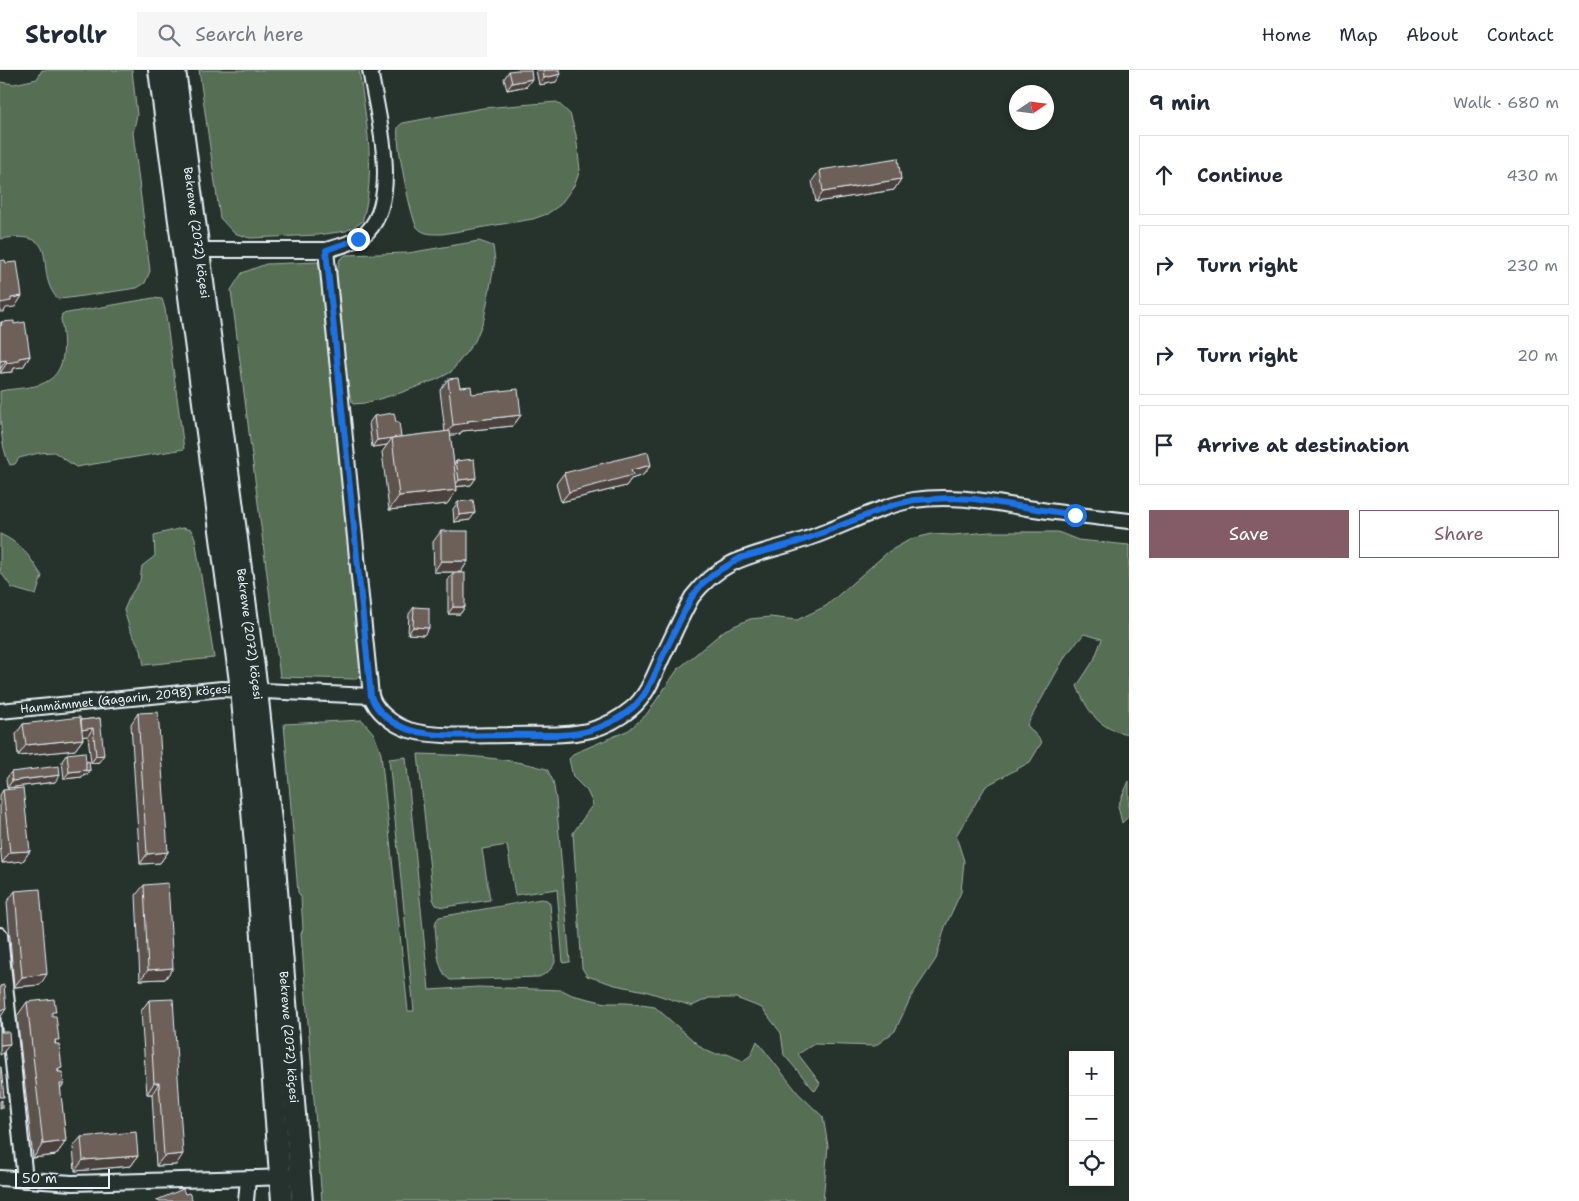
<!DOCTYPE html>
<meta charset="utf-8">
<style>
:root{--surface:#fff;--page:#f6f6f7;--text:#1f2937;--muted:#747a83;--line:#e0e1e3;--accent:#845c67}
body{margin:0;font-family:"Shantell Sans",sans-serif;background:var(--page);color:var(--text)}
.controls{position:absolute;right:15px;bottom:15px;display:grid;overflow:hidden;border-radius:0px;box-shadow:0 2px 8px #0003}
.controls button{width:45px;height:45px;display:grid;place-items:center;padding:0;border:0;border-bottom:1px solid var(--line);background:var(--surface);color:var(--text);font:25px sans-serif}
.compass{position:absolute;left:1009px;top:15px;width:45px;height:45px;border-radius:50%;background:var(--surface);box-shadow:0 2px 8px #0003;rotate:77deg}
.scale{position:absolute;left:15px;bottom:12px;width:95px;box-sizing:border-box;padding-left:5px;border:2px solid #e8f1f8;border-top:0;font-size:14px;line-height:18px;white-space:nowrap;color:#e8f1f8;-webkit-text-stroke:4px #26332d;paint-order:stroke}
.stop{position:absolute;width:15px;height:15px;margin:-11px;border:4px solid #1a73e8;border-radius:50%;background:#fff}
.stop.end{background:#1a73e8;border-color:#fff;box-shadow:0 1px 5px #0008}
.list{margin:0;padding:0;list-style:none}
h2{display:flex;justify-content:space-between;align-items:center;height:65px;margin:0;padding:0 20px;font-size:21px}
h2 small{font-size:16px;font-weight:400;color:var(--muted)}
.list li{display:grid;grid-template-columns:32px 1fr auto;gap:15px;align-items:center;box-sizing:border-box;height:80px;margin:0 10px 10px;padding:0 10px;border:1px solid var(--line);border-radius:0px}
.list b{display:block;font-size:19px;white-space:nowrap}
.list em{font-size:16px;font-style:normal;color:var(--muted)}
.actions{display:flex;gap:10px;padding:15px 20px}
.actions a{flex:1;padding:11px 0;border:1px solid var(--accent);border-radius:0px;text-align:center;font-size:18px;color:var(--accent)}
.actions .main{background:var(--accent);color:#fff}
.icon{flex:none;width:28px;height:28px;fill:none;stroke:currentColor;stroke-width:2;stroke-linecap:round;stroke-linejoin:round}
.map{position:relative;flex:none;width:1129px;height:1131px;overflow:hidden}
header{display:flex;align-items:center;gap:30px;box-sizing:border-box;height:70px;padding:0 25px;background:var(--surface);border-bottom:1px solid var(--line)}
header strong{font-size:24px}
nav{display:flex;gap:28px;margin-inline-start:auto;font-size:18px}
.search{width:350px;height:45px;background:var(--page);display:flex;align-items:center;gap:12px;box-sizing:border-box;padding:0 18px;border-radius:0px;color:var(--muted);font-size:19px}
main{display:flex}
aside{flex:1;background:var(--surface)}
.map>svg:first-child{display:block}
.green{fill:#576e53;stroke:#a0b0a6}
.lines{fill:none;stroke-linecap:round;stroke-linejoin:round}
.street-casing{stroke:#e8f1f8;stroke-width:18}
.secondary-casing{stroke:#e8f1f8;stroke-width:24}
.street{stroke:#26332d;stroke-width:14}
.secondary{stroke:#26332d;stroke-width:20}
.wall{fill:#5d534d;stroke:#e8f1f8}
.shaded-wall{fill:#4c433e;stroke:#e8f1f8}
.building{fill:#6c6059;stroke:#e8f1f8}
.route{stroke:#1a73e8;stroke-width:6}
.labels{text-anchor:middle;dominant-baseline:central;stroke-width:4;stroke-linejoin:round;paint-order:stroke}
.street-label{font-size:12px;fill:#e8f1f8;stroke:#26332d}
</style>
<header>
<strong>Strollr</strong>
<div class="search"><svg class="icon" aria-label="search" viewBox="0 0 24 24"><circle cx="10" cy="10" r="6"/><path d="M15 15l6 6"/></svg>Search here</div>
<nav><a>Home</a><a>Map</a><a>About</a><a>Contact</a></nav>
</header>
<main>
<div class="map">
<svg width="1129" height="1131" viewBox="0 0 1129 1131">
<rect width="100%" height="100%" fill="#26332d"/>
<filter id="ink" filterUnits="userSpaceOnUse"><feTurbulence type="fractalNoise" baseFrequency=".02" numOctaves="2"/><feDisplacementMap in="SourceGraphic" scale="10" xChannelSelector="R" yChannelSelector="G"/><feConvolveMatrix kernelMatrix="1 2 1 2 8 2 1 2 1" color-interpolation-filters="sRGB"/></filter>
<g filter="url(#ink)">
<g class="green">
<path d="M42 0H132L137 45 133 63 150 201 145 213 137 218 69 228 58 229C31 201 67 158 0 169V12L14 14 37 9Z"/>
<path d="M199 0H359C366 49 377 104 362 152L346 161 318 165 250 168 234 163 220 148Z"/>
<path d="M557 32 570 44 576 65 580 100 575 114 560 135 547 144 533 149 442 164C434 164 423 165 417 157 411 149 395 69 398 58 399 55 400 55 403 53L483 38Z"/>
<path d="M479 171 493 176 495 191 484 249 475 271 451 302 438 309 400 323 365 333 353 334 349 323 340 249 336 205 340 189 346 185 408 183Z"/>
<path d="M318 192 321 200 327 239 366 602 354 609 280 607 231 220 242 203 266 194Z"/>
<path d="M153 228 162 229 165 239 184 379 76 397 54 382 39 383 19 388 15 394 10 395C0 377 0 345 0 321 14 318 33 319 46 312 69 300 64 269 61 249L62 244Z"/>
<path d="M182 458 191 460 195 468 214 588 144 595 141 580 130 560 124 540 130 526 140 511 142 496 155 486 154 465Z"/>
<path d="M990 462H1058L1078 470 1129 475V664C1099 660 1088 642 1077 616L1094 590 1102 569 1084 564 1066 585 1027 655 1042 672 1030 692 986 716 956 766 964 791 961 822 945 857 936 889 912 925 895 961 875 976 814 974 798 984 820 1013 815 1021 784 985 781 963 762 938 736 928H709L692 936 645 921 615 915 587 906 582 898 573 763 593 734 587 721 573 707 569 689 575 683 629 660 646 645 678 599 725 560 750 549 770 547 797 550 826 536 888 482 911 469 932 464 952 465Z"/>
<path d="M0 464C22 474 29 486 42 506L36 525 12 518 0 501Z"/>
<path d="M362 650 374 664 381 684 408 941H414L389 689 406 687 429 920 478 917 562 920 572 925 606 933H627L655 937 703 979 714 984H727L743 991 751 985 757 971 798 1023 823 1047 828 1076 823 1131H322L301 864 303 859 301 827 298 822 284 654Z"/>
<path d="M418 684C461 685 505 687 547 699L553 711 556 729 570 892 563 893 557 819 515 825 507 775 482 779 490 830 444 837 436 835 433 829Z"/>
<path d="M1129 711V746L1122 753 1118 736Z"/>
<path d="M541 829 547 830 550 834 555 892C552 900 547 903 539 907L450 910C436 900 437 873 435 857L436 851 439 847Z"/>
</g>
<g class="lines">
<g class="street-casing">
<g id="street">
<path d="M370 0C377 43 401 125 368 161 357 172 341 176 326 180L371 626C376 642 394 655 409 660 435 668 480 665 508 665 535 664 564 667 591 660 605 656 619 649 631 639 647 626 654 606 662 588 672 568 681 547 692 527 724 486 755 486 800 471 839 459 875 437 914 430 953 424 990 432 1027 438 1061 443 1095 447 1129 451"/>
<path d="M199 180H326"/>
<path id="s1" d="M0 641 222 619 371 626"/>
<path d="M0 865 25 1110"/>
<path d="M0 1108 72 1113 289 1107"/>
<path d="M246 1131 248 1109"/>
</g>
</g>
<g class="secondary-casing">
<g id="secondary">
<path d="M159 0 241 619 255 774 282 1131"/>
<path id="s2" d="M175 0 257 620 273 770 302 1131"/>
</g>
</g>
<use href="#street" class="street"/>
<use href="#secondary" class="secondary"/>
</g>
<g class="wall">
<path d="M536 0H560L556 12 539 15Z"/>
<path d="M509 1 527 16 507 20 504 9Z"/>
<path d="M820 100 901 109 894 120 816 132 812 111Z"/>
<path d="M1 252 14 254 30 286 23 297 14 298 12 302 0 303V254Z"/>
<path d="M448 309 460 317 472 324 521 345 513 356 462 361 460 364 450 365 454 395 456 391 476 408 471 415 456 417 457 420 447 434 389 440 382 382 387 375 372 377 369 353 374 346 396 352 401 367 445 362 440 320Z"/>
<path d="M651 395 643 405 631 409 626 416 561 432 556 414 564 403Z"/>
<path d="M458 432 470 450 454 452 453 439Z"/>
<path d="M441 461 468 491 461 502H434L433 472Z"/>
<path d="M453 503 465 537 460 544H448V510Z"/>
<path d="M414 537 429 558 424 565 408 564 409 544Z"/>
<path d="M138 643 168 782 160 793 140 794 131 654Z"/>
<path d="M100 648 99 692 91 693 88 666H82L83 669 75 680 18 686 16 664 23 654 81 650Z"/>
<path d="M67 684 86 692 90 700 88 704H84L82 707 64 709 62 691Z"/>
<path d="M11 702 55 712 7 718 6 709Z"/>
<path d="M3 720 30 781 23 791 2 793 0 774V725Z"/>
<path d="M144 815 173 898 165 909 140 910 136 825Z"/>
<path d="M15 821 40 915 14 917 7 832Z"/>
<path d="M149 930 176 1095 156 1096 152 1024H147L141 941Z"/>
<path d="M27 932 52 946 59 1002 64 1014 60 1019 66 1071 56 1085 33 1088 17 946Z"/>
<path d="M81 1067 138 1086 131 1096 75 1101 73 1077Z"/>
</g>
<g class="shaded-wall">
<path d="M561 4 556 12 539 15 544 8Z"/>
<path d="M532 9 527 16 507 20 512 13Z"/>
<path d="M901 109 894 120 816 132 823 122Z"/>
<path d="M22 226 15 237 6 238 4 242H0V233L11 228Z"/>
<path d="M30 286 23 297 14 298 12 302 0 303 7 293 19 288Z"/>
<path d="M6 290 0 299V291Z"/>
<path d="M521 345 513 356 462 361 460 364 445 366 453 355 467 351Z"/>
<path d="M392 368 387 375 372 377 377 370Z"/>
<path d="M651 395 643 405 631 409 626 416 561 432 569 422 631 400Z"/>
<path d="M476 408 471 415 454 417 459 410Z"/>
<path d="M457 420 447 434 389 440 399 426Z"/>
<path d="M475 443 470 450 454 452 459 445Z"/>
<path d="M441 491H468L461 502H434Z"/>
<path d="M453 537H465L460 544H448Z"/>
<path d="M413 557 429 558 424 565 408 564Z"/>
<path d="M93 658 88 666 74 667 79 660Z"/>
<path d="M83 669 75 680 18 686 26 675Z"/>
<path d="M104 685 99 692 91 693 96 686Z"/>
<path d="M87 700H90L88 704H84L82 707 64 709 69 702Z"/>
<path d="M60 705 55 712 7 718 12 711Z"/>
<path d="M30 781 23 791 2 793 10 782Z"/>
<path d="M168 782 160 793 140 794 147 784Z"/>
<path d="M173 898 165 909 140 910 148 900Z"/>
<path d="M47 904 40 915 14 917 22 907Z"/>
<path d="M6 939 0 948V940Z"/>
<path d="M10 974 2 984 0 985V975Z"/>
<path d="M154 1013H159L152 1024H147Z"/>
<path d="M66 1071 56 1085 33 1088 43 1074Z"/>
<path d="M183 1084 176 1095 156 1096 164 1086Z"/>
<path d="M138 1086 131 1096 75 1101 83 1090Z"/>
</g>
<g class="building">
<path d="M517 0H531L532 9 512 13 509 1Z"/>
<path d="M543 0H560L561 4 544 8Z"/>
<path d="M898 88 901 109 823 122 820 100Z"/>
<path d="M5 190 6 193 17 192 22 226 11 228V231L0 233V191Z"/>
<path d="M14 251V254L25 252 30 286 19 288V291L7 293 6 290 0 291V256L2 255 1 252Z"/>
<path d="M458 308 460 317 471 316 472 324 518 319 521 345 467 351 468 353 453 355 448 309Z"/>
<path d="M394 343 396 352H399L401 367 377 370 374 346Z"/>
<path d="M450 361 457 420 399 426 392 368Z"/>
<path d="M648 382 651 395 631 400 633 405 569 422 564 403Z"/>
<path d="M474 389 476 408 459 410 456 391Z"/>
<path d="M473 430 475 443 459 445 458 432Z"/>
<rect x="441" y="461" width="27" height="30"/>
<rect x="453" y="503" width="12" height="34"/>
<path d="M414 537 429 538V558L413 557Z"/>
<path d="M158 642 168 782 147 784 138 643Z"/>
<path d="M80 647 83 669 26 675 23 654Z"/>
<path d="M100 648 104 685 96 686 93 658 82 660 81 650Z"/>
<path d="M85 682 87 700 69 702 67 684Z"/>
<path d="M89 691 90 700 86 701V692Z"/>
<path d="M59 696 60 705 12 711 11 702Z"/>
<path d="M23 718 30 781 10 782 3 720Z"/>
<path d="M168 813 173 898 148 900 144 815Z"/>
<path d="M40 819 47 904 22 907 15 821Z"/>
<path d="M4 915 6 939 0 940V916Z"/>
<path d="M54 929 56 942H52V946H56L59 970H55V974H59L62 998 58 999V1002H62L64 1014H60L66 1071 43 1074 27 932Z"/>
<path d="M173 929 183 1084 164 1086 159 1013H154L149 930Z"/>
<path d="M0 949 1 962H9L10 974 0 975Z"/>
<path d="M0 997H1L4 1027H0Z"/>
<path d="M2 1030V1038H0V1031Z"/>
<path d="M136 1062 138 1086 83 1090 81 1067Z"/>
<path d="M183 1119 185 1124 189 1123 193 1131H157V1130Z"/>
</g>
</g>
<g class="lines" filter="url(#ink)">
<path class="route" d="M358 169 326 180 371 626C376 642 394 655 410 660 435 668 480 665 508 665 535 664 565 668 591 660 605 656 619 649 631 639 647 626 654 606 662 588 672 568 681 547 692 527L702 514 715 503 740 488 798 472 893 435 914 430 951 428 974 429 1075 445"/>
</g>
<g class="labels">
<g class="street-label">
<text stroke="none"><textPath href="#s2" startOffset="164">Bekrewe (2072) köçesi</textPath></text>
<text stroke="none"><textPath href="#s2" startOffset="569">Bekrewe (2072) köçesi</textPath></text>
<text stroke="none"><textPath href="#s1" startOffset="126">Hanmämmet (Gagarin, 2098) köçesi</textPath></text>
<text stroke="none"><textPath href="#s2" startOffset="974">Bekrewe (2072) köçesi</textPath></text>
</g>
</g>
</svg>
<div class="controls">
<button>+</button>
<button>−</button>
<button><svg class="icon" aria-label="locate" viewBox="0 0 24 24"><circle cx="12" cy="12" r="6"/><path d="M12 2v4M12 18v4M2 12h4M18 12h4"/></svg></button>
</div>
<svg class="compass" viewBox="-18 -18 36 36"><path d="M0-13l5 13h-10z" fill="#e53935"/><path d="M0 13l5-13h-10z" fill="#747a83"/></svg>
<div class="scale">50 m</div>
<div class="stop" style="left:1075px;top:445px"></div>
<div class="stop end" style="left:358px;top:169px"></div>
</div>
<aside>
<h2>9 min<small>Walk · 680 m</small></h2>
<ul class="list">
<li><svg class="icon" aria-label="ahead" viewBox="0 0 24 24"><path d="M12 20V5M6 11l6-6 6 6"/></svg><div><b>Continue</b></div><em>430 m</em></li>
<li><svg class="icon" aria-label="right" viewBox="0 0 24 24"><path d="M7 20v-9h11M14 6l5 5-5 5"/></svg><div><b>Turn right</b></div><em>230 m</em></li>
<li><svg class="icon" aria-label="right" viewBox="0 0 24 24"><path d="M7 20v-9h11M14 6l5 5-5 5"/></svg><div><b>Turn right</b></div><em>20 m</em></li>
<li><svg class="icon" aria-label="arrive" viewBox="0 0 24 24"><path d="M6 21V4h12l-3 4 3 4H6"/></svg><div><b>Arrive at destination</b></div></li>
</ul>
<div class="actions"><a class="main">Save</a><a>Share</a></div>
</aside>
</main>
